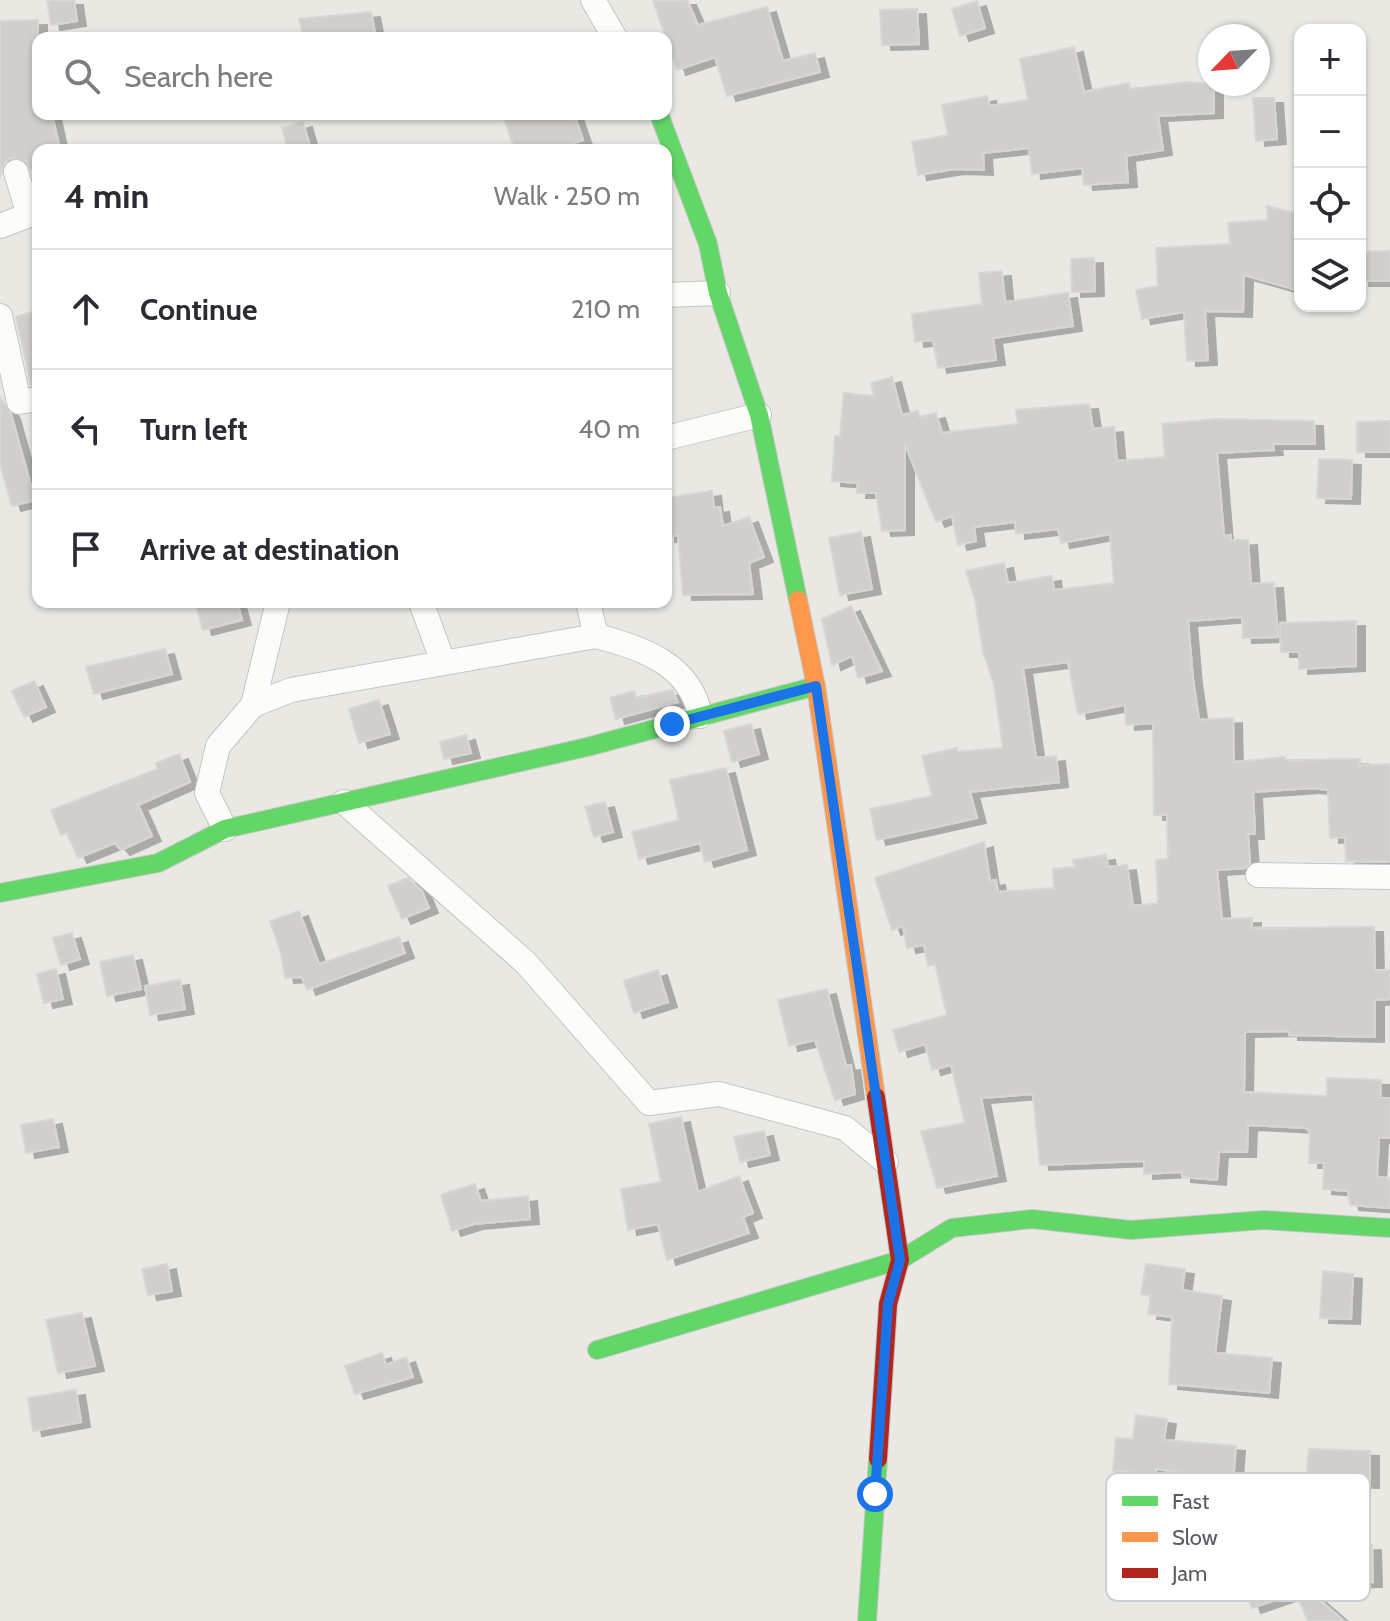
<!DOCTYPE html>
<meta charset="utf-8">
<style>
:root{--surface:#fff;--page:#f2f2f3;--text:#2b2b33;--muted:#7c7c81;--line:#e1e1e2}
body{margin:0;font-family:Cabin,sans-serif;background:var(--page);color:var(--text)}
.controls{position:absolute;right:24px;top:24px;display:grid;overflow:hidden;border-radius:16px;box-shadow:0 2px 6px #0004}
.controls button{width:72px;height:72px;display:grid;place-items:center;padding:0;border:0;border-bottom:2px solid var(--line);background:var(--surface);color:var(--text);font:40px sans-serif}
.compass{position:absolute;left:1198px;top:24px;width:72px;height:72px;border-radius:50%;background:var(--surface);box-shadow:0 2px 6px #0004;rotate:245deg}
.stop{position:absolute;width:24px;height:24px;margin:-18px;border:6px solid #1a73e8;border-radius:50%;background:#fff}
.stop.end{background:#1a73e8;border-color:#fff;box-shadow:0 2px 8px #0008}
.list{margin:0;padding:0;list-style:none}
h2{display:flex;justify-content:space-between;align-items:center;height:104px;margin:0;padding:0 32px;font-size:34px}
h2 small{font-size:26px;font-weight:400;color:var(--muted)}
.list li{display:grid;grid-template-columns:52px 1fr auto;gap:24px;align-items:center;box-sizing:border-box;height:120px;padding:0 32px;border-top:2px solid var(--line)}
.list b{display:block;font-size:30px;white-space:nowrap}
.list em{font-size:26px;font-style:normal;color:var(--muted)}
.icon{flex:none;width:44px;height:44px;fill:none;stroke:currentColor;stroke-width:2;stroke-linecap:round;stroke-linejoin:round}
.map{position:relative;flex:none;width:1390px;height:1621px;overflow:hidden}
.search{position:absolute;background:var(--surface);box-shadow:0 2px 6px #0004;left:32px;top:32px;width:640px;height:88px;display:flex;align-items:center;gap:20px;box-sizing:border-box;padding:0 28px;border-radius:16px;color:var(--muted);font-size:30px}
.panel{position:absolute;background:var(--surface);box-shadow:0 2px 6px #0004;left:32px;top:144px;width:640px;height:464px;border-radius:16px}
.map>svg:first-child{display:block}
.building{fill:#d0cfcc;stroke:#d8d6d2;stroke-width:2;filter:url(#shadow)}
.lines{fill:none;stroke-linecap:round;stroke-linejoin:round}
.street-casing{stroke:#c5c5c4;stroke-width:26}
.fast-casing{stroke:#c6c6c5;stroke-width:20}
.slow-casing{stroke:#c6c6c5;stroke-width:20}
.jam-casing{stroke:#c6c6c5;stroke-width:20}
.street{stroke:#fcfcfb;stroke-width:24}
.fast{stroke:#63d668;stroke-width:18}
.slow{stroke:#ff974d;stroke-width:18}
.jam{stroke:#b3261e;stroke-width:18}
.route{stroke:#1a73e8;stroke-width:10}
.key{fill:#fff;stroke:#cdced0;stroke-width:2}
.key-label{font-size:22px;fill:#595c61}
</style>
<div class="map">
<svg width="1390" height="1621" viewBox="0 0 1390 1621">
<defs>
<filter id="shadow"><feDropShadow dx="9" dy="5" stdDeviation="0" flood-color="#0004"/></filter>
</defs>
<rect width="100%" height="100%" fill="#e9e8e3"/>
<g class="building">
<path d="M47 0H74L77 21 51 25Z"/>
<path d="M653 0H687L698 25 767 7 783 61 815 53 820 72 727 96 715 57 677 70Z"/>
<path d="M977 1 985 28 960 36 952 9Z"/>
<path d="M917 9 919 44 882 45 880 10Z"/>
<path d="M371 12 376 38H304L299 19Z"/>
<path d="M38 20V114H52L60 150H38V169L31 170 26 161 11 158 5 162 0 177V21Z"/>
<path d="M1074 47 1084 92 1129 83 1130 89 1188 82 1214 84V113L1158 116 1163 150 1126 156 1128 182 1084 185 1082 168 1032 174 1029 148 983 153 984 170 955 169 918 175 912 142 948 135 942 105 987 96 990 106 1028 100 1020 59Z"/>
<path d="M1253 98H1274L1277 139 1256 141Z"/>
<path d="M502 114H574L583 140 555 150H515Z"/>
<path d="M303 122 311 150H288L282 128Z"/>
<path d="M1267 206 1300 214V291L1244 275 1243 312 1205 311 1208 360 1187 361 1184 312 1142 319 1136 290 1158 286 1156 248 1230 244 1228 223 1268 220Z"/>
<path d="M1390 251V281H1360V252Z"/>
<path d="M1094 258 1095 291 1072 292 1071 259Z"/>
<path d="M1002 271 1005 302 1068 293 1073 326 993 338 996 360 938 368 933 340 915 342 912 314 982 304 979 273Z"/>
<path d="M38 310V384L31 385 16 317Z"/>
<path d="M892 377 902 415 918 411 919 417 936 413 942 433 1018 424 1016 410 1089 404 1093 429 1114 427 1117 461 1165 457 1162 424 1217 419 1314 421 1315 444H1273L1274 450 1217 453 1224 536 1231 535V541L1248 540 1251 584 1274 583 1278 637 1243 638 1242 617 1188 621 1193 679 1199 720 1233 718 1234 762 1285 757V760L1360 759V765L1390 764V862L1346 861 1345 837 1330 838 1328 790 1312 788 1253 792 1255 834H1248L1250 863 1245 868 1217 870 1222 919 1252 918V928L1374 927 1375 970H1390V999L1375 1000V1037L1289 1035V1031L1245 1032 1244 1092 1327 1096V1078L1381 1080 1380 1098H1390V1138H1379L1377 1177 1390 1178V1208L1350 1205 1348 1191 1323 1189 1324 1163H1309L1310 1132 1306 1128 1248 1125 1247 1152H1219L1217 1180 1182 1177V1172L1144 1174V1161L1040 1165 1033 1094 981 1098 997 1176 937 1188 921 1131 965 1123 951 1065 932 1070 925 1044 899 1052 893 1030 947 1015 935 964 928 966 924 945 907 948 903 926 892 930 875 878 984 842 990 881 996 880 998 892 1054 888 1053 869 1075 867 1073 860 1106 855 1108 867 1127 865 1133 906 1158 903 1156 860 1168 859 1167 815H1154L1153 723 1126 725 1125 705 1078 714 1068 662 1023 668 1036 758 1056 756 1059 782 970 792 977 818 877 840 870 809 932 796 922 756 957 748V752L1003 748 994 685 983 651 975 600 966 571 1004 563 1008 583 1052 576 1054 590 1114 583 1110 534 1061 543 1058 529 1016 534 1015 522 974 527 976 541 958 545 952 516 936 522 905 444V530L882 531 876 493H857L858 483 832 481 835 436H840L844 393 874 396 871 383Z"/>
<path d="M0 397 11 414 35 500 12 506 0 464Z"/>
<path d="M1390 421V452H1357V422Z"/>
<path d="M1319 459 1352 460 1351 499 1317 498Z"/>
<path d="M712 491 714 508 720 507 723 526 749 517 764 557 749 563 753 594 683 595 678 535 666 537V498Z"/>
<path d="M861 532 872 589 840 595 829 538Z"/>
<path d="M195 602H237L242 620 203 630Z"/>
<path d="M851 606 882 671 858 678 852 656 832 665 822 619Z"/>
<path d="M1356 621V666L1299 669V652H1281L1280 623Z"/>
<path d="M165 649 172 674 94 694 86 667Z"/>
<path d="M34 681 46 707 24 717 12 691Z"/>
<path d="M672 690 678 702 616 719 610 698 634 691 636 698Z"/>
<path d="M379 700 390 734 359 743 349 709Z"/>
<path d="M751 724 759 754 732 762 724 731Z"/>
<path d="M466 735 471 753 444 759 440 742Z"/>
<path d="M179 754 190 782 138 805 152 836 121 850 115 843 78 858 67 832 61 835 51 810 158 769 156 763Z"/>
<path d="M726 768 747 850 705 862 700 843 639 859 632 832 679 820 670 780Z"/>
<path d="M605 802 613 832 594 837 585 807Z"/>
<path d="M408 878 422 891 429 908 402 919 388 886Z"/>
<path d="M299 911 319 964 399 937 405 953 307 990 302 977 285 978 281 953 270 921Z"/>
<path d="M72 933 80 959 61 965 53 938Z"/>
<path d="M133 955 141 989 107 996 100 962Z"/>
<path d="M56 969 63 999 44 1003 37 974Z"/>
<path d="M658 970 668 1002 634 1013 624 981Z"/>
<path d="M180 980 185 1009 150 1015 145 986Z"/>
<path d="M827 989 846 1066 851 1065 855 1094 835 1100 815 1040 789 1046 778 1000Z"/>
<path d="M681 1117 698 1192 739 1176 753 1213 743 1217 749 1233 667 1260 658 1224 628 1230 621 1189 661 1182 649 1124Z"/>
<path d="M53 1119 59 1147 26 1153 21 1125Z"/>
<path d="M764 1131 770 1155 740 1162 734 1137Z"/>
<path d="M475 1184 481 1201 528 1196 530 1219 474 1224 452 1231 441 1195Z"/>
<path d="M167 1264 172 1291 148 1295 142 1269Z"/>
<path d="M1146 1264 1185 1269 1182 1290 1222 1296 1215 1353 1272 1358 1269 1393 1169 1384 1172 1317 1148 1314 1151 1296 1141 1294Z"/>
<path d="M1323 1271 1353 1274 1351 1319 1320 1318Z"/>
<path d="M82 1313 95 1366 58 1373 46 1320Z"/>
<path d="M382 1353 386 1365 406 1357 413 1377 355 1394 345 1366Z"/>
<path d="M76 1390 81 1422 33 1431 28 1398Z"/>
<path d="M1136 1415 1167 1419 1164 1440 1236 1446 1227 1558 1200 1556 1206 1480 1199 1479 1200 1475 1156 1469V1474L1113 1471 1116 1438 1133 1439Z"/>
<path d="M1309 1449 1370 1451V1483L1306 1481Z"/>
<path d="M1372 1545 1373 1582 1340 1583 1339 1546Z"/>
<path d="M1287 1572 1289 1573 1344 1621H1308L1296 1593 1252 1608 1245 1588Z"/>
</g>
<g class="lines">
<g class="street-casing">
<g id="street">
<path d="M593 0 615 38"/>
<path d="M0 226 29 215 16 172"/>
<path d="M666 295 718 293"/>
<path d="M0 316 19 402 38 399"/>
<path d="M666 438 759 415"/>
<path d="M421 602 443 662"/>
<path d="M596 636C640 647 691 664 700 716"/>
<path d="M253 705 278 602"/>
<path d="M344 802 526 963 649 1103 719 1094 845 1128 886 1162"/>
<path d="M225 829 207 793 218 746 253 705 291 690 596 636 588 602"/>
<path d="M1258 875 1390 877"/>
</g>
</g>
<g class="fast-casing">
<g id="fast">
<path d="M659 114 708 244 718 293 759 415 798 600"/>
<path d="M0 893 158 863 225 829 587 747 816 686"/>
<path d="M597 1350 900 1260 952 1228 1032 1219 1131 1230 1264 1220 1390 1228"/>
<path d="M867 1621 878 1459"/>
</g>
</g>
<g class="slow-casing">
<path id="slow" d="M798 600 816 686 876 1097"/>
</g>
<g class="jam-casing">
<path id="jam" d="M876 1097 900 1260 888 1304 878 1459"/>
</g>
<use href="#street" class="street"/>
<use href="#fast" class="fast"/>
<use href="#slow" class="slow"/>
<use href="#jam" class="jam"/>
</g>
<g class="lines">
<path class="route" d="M672 724 816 686 900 1260 888 1304 875 1494"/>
</g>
<rect x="1106" y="1473" width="264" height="128" rx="12" class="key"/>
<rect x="1122" y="1496" width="36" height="10" fill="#63d668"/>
<rect x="1122" y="1532" width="36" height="10" fill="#ff974d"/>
<rect x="1122" y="1568" width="36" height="10" fill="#b3261e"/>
<g class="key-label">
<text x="1172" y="1509">Fast</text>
<text x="1172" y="1545">Slow</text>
<text x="1172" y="1581">Jam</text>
</g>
</svg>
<div class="controls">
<button>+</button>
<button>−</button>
<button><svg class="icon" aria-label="locate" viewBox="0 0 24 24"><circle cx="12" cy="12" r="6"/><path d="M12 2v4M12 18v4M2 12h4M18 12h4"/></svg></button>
<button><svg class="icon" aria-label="layers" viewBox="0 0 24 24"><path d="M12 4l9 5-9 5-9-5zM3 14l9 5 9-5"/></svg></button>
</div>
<svg class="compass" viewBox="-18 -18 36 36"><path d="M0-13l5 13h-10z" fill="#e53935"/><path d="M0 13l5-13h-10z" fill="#7c7c81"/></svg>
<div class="stop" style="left:875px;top:1494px"></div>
<div class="stop end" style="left:672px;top:724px"></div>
<div class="search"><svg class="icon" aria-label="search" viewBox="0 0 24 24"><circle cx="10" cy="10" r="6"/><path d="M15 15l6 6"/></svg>Search here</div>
<section class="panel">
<h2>4 min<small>Walk · 250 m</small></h2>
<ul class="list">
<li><svg class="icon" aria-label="ahead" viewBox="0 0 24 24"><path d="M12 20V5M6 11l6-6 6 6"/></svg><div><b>Continue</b></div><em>210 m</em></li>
<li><svg class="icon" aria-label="left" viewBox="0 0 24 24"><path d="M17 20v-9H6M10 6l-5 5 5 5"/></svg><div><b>Turn left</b></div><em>40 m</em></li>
<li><svg class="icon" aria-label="arrive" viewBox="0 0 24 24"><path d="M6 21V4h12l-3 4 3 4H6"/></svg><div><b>Arrive at destination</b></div></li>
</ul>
</section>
</div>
